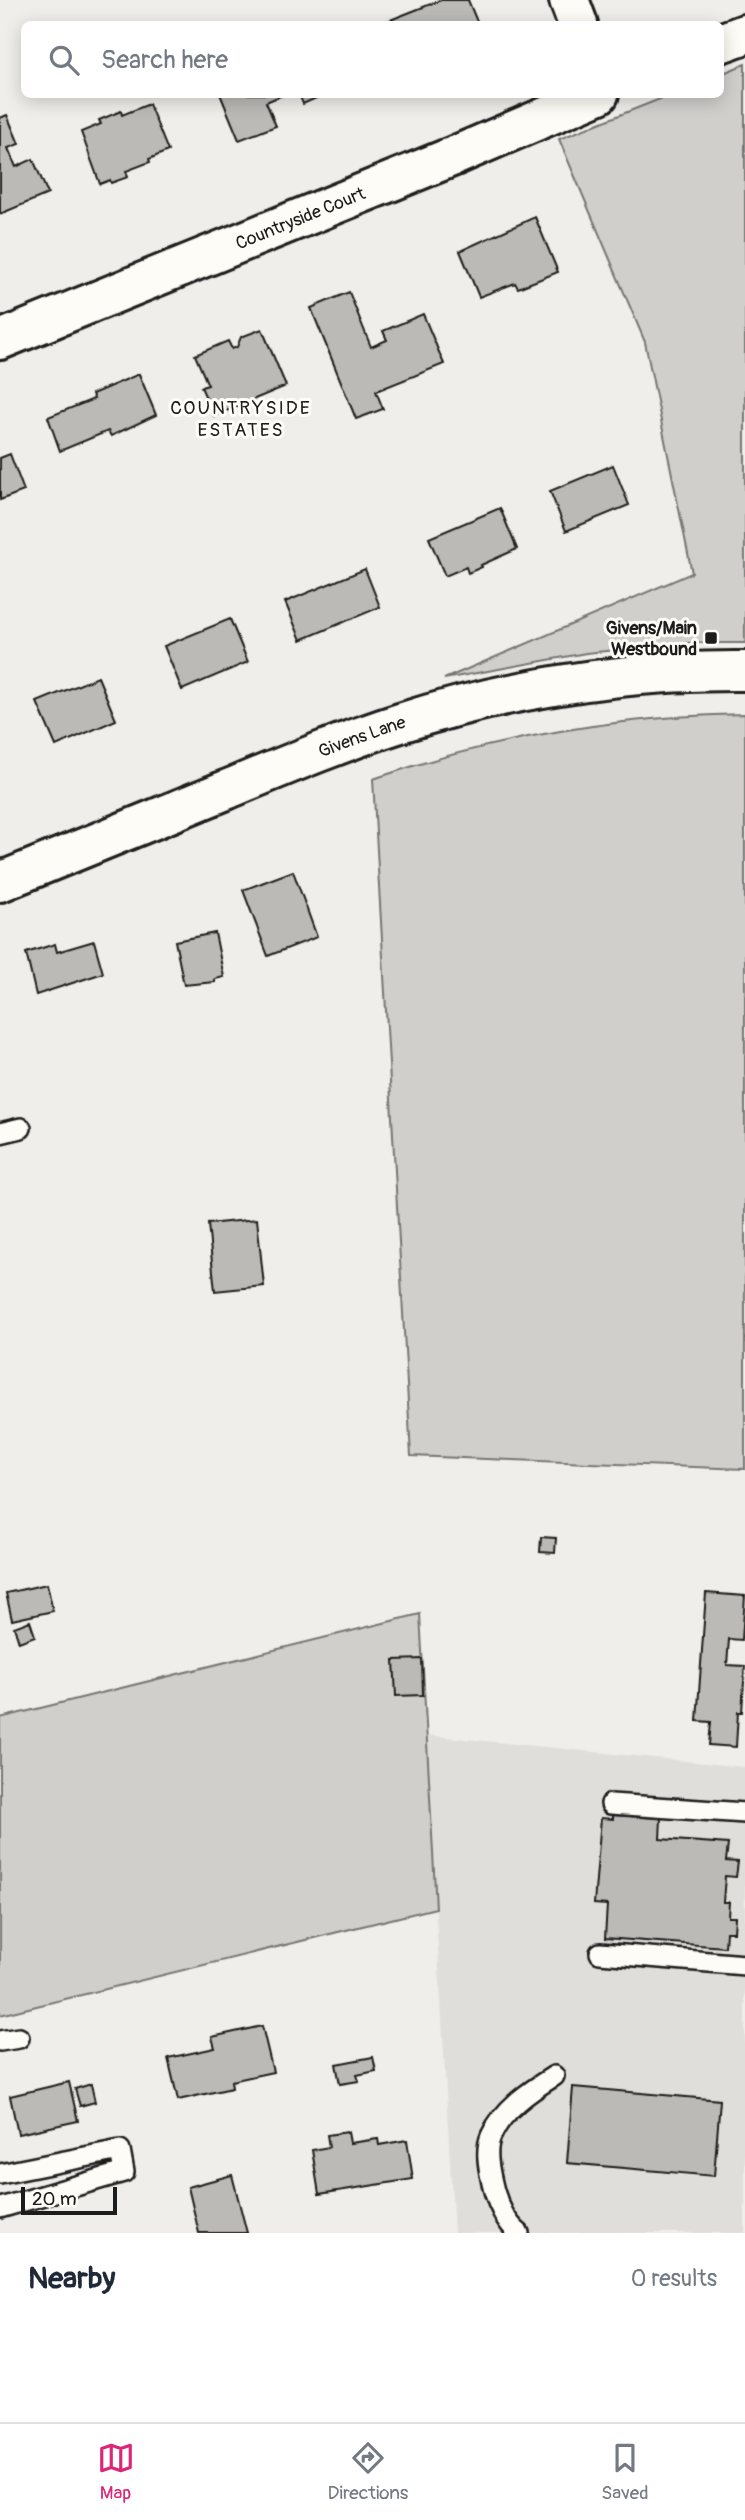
<!DOCTYPE html>
<style>
:root{--surface:#fff;--page:#f2f2f3;--text:#1f2937;--muted:#747a83;--line:#e0e1e3;--accent:#db2777}
body{margin:0;font-family:Pangolin,sans-serif;background:var(--page);color:var(--text)}
.scale{position:absolute;left:21px;bottom:18px;width:96px;box-sizing:border-box;padding-left:7px;border:4px solid #1c1c1c;border-top:0;font-size:19px;line-height:24px;white-space:nowrap;color:#1c1c1c;-webkit-text-stroke:5px #fdfcf7;paint-order:stroke}
.list{margin:0;padding:0;list-style:none}
h2{display:flex;justify-content:space-between;align-items:center;height:91px;margin:0;padding:0 28px;font-size:30px}
h2 small{font-size:23px;font-weight:400;color:var(--muted)}
.icon{flex:none;width:38px;height:38px;fill:none;stroke:currentColor;stroke-width:2;stroke-linecap:round;stroke-linejoin:round}
.map{position:relative;flex:none;width:745px;height:2233px;overflow:hidden}
.search{position:absolute;background:var(--surface);box-shadow:0 4px 18px #0003;left:21px;right:21px;top:21px;height:77px;display:flex;align-items:center;gap:18px;box-sizing:border-box;padding:0 24px;border-radius:10px;color:var(--muted);font-size:26px}
.sheet{height:189px;background:var(--surface)}
nav{display:flex;justify-content:space-around;align-items:center;box-sizing:border-box;height:98px;border-top:2px solid var(--line);background:var(--surface);font-size:19px;color:var(--muted)}
nav a{display:grid;justify-items:center;gap:4px}
nav .on{color:var(--accent)}
.map>svg:first-child{display:block}
.built{fill:#e0deda}
.green{fill:#d0cfcc;stroke:#767674;stroke-width:2}
.building{fill:#bbbab6;stroke:#1c1c1c;stroke-width:2}
.lines{fill:none;stroke-linecap:round;stroke-linejoin:round}
.lane-casing{stroke:#1c1c1c;stroke-width:24}
.street-casing{stroke:#1c1c1c;stroke-width:44}
.secondary-casing{stroke:#1c1c1c;stroke-width:44}
.lane{stroke:#fdfcf7;stroke-width:19}
.street{stroke:#fdfcf7;stroke-width:38}
.secondary{stroke:#fdfcf7;stroke-width:38}
.poi-dot{fill:#1c1c1c;stroke:#fdfcf7;stroke-width:2.5}
.labels{text-anchor:middle;dominant-baseline:central;stroke-width:6;stroke-linejoin:round;paint-order:stroke}
.street-label{font-size:18px;fill:#1c1c1c;stroke:#fdfcf7}
.poi-label{font-size:18px;font-weight:bold;fill:#1c1c1c;stroke:#fdfcf7;text-anchor:end}
.neighbourhood-label{font-size:19px;letter-spacing:2px;fill:#1c1c1c;stroke:#fdfcf7}
</style>
<div class="map">
<svg width="745" height="2233" viewBox="0 0 745 2233">
<rect width="100%" height="100%" fill="#f0eeea"/>
<filter id="ink" filterUnits="userSpaceOnUse"><feTurbulence type="fractalNoise" baseFrequency=".0143" numOctaves="2"/><feDisplacementMap in="SourceGraphic" scale="14" xChannelSelector="R" yChannelSelector="G"/><feConvolveMatrix kernelMatrix="1 2 1 2 8 2 1 2 1" color-interpolation-filters="sRGB"/></filter>
<g filter="url(#ink)">
<path class="built" d="M426 1735 745 1767V2233H454Z"/>
<g class="green">
<path d="M745 64V643H686L586 653 444 679 692 573 645 342 559 139 670 95 720 94 721 74Z"/>
<path d="M745 714V1469L411 1456 373 779C492 738 619 716 745 714Z"/>
<path d="M420 1614 436 1908 0 2015V1718Z"/>
</g>
<g class="building">
<path d="M441 0H468L478 24H380Z"/>
<path d="M220 94H285L266 102 276 126 239 140Z"/>
<path d="M299 94H325L303 104Z"/>
<path d="M149 104 168 151 149 159 150 162 126 171 128 177 111 183 110 180 100 184 81 132 101 124 99 120 121 111 122 115Z"/>
<path d="M7 115 19 144 8 148 16 167 33 159 48 194 0 214V118Z"/>
<path d="M535 217 558 272 518 288 515 283 479 297 460 251Z"/>
<path d="M349 292 371 347 387 340 383 331 423 314 444 364 376 391 383 409 356 419 311 308Z"/>
<path d="M262 329 286 386 214 416 201 387 208 385 195 355 228 341 232 349 237 347 241 337Z"/>
<path d="M139 374 156 415 111 436 108 431 60 451 48 417 94 399 92 394Z"/>
<path d="M10 454 24 491 0 500V458Z"/>
<path d="M613 465 629 505 566 531 550 491Z"/>
<path d="M500 508 517 549 481 565 482 567 468 573 466 567 445 576 429 538Z"/>
<path d="M365 569 380 607 301 640 285 602Z"/>
<path d="M230 619 248 662 182 690 164 646Z"/>
<path d="M98 677 116 720 56 746 37 702Z"/>
<path d="M293 871 317 937 268 956 243 890Z"/>
<path d="M215 933 224 977 215 979V982L184 985 175 941Z"/>
<path d="M94 941 103 973 36 995 26 953 55 944 57 952Z"/>
<path d="M257 1219 264 1286 215 1291 208 1224Z"/>
<path d="M541 1537 556 1538 555 1553 540 1552Z"/>
<path d="M47 1584 53 1611 12 1620 6 1593Z"/>
<path d="M706 1593 745 1596 742 1640 729 1639 727 1665 745 1666 742 1712H738L736 1747 709 1745 711 1722 697 1721Z"/>
<path d="M30 1621 35 1636 19 1642 14 1627Z"/>
<path d="M422 1659 423 1695 396 1696 394 1660Z"/>
<path d="M613 1815 661 1818 660 1839 728 1844 726 1861 738 1862 736 1877 725 1876 723 1902H729L728 1917H735L734 1932H726L725 1947 605 1938 607 1905 594 1904 601 1818 613 1819Z"/>
<path d="M262 2026 273 2072 231 2081 232 2088 178 2100 168 2058 215 2048 212 2037Z"/>
<path d="M373 2057 376 2071 357 2075 359 2081 340 2084 336 2064Z"/>
<path d="M69 2082 78 2121 18 2134 10 2096Z"/>
<path d="M91 2084 95 2102 80 2106 75 2089Z"/>
<path d="M573 2087 720 2100 714 2176 567 2163Z"/>
<path d="M348 2132 350 2143 378 2139 379 2145 407 2140 413 2179 319 2194 312 2150 329 2147 327 2135Z"/>
<path d="M232 2175 247 2233H199L188 2187Z"/>
</g>
<g class="lines">
<g class="lane-casing">
<g id="lane">
<path d="M0 1133 21 1128"/>
<path d="M611 1804 745 1813"/>
<path d="M600 1953 745 1965"/>
<path d="M0 2041 19 2038"/>
<path d="M0 2174 120 2150 124 2172 0 2208"/>
<path d="M519 2233C507 2224 498 2205 494 2191 490 2175 484 2152 491 2136 503 2109 530 2091 554 2076"/>
</g>
</g>
<g class="street-casing">
<g id="street">
<path d="M569 0 578 24"/>
<path d="M720 43 745 34"/>
<path id="s1" d="M0 340 454 156 599 94"/>
</g>
</g>
<g class="secondary-casing">
<g id="secondary">
<path id="s2" d="M0 882C75 851 151 821 226 790 284 766 341 742 400 723 510 688 629 670 745 671"/>
</g>
</g>
<use href="#lane" class="lane"/>
<use href="#street" class="street"/>
<use href="#secondary" class="secondary"/>
</g>
</g>
<rect class="poi-dot" x="704" y="631" width="14" height="14" rx="3.5"/>
<g class="labels">
<g class="street-label">
<text stroke="none"><textPath href="#s1" startOffset="324">Countryside Court</textPath></text>
<text stroke="none"><textPath href="#s2" startOffset="390">Givens Lane</textPath></text>
</g>
<g class="poi-label">
<text x="697" y="628">Givens/Main<tspan x="697" dy="21">Westbound</tspan></text>
</g>
<g class="neighbourhood-label">
<text x="241" y="408">COUNTRYSIDE<tspan x="241" dy="22">ESTATES</tspan></text>
</g>
</g>
</svg>
<div class="scale">20 m</div>
<div class="search"><svg class="icon" aria-label="search" viewBox="0 0 24 24"><circle cx="10" cy="10" r="6"/><path d="M15 15l6 6"/></svg>Search here</div>
</div>
<section class="sheet">
<h2>Nearby<small>0 results</small></h2>
<ul class="list">
</ul>
</section>
<nav>
<a class="on"><svg class="icon" aria-label="map" viewBox="0 0 24 24"><path d="M3 6l6-2 6 2 6-2v14l-6 2-6-2-6 2zM9 4v14M15 6v14"/></svg>Map</a>
<a><svg class="icon" aria-label="directions" viewBox="0 0 24 24"><path d="M12 3l9 9-9 9-9-9zM9 14v-3h6M13 9l2 2-2 2"/></svg>Directions</a>
<a><svg class="icon" aria-label="saved" viewBox="0 0 24 24"><path d="M7 4h10v16l-5-4-5 4z"/></svg>Saved</a>
</nav>
